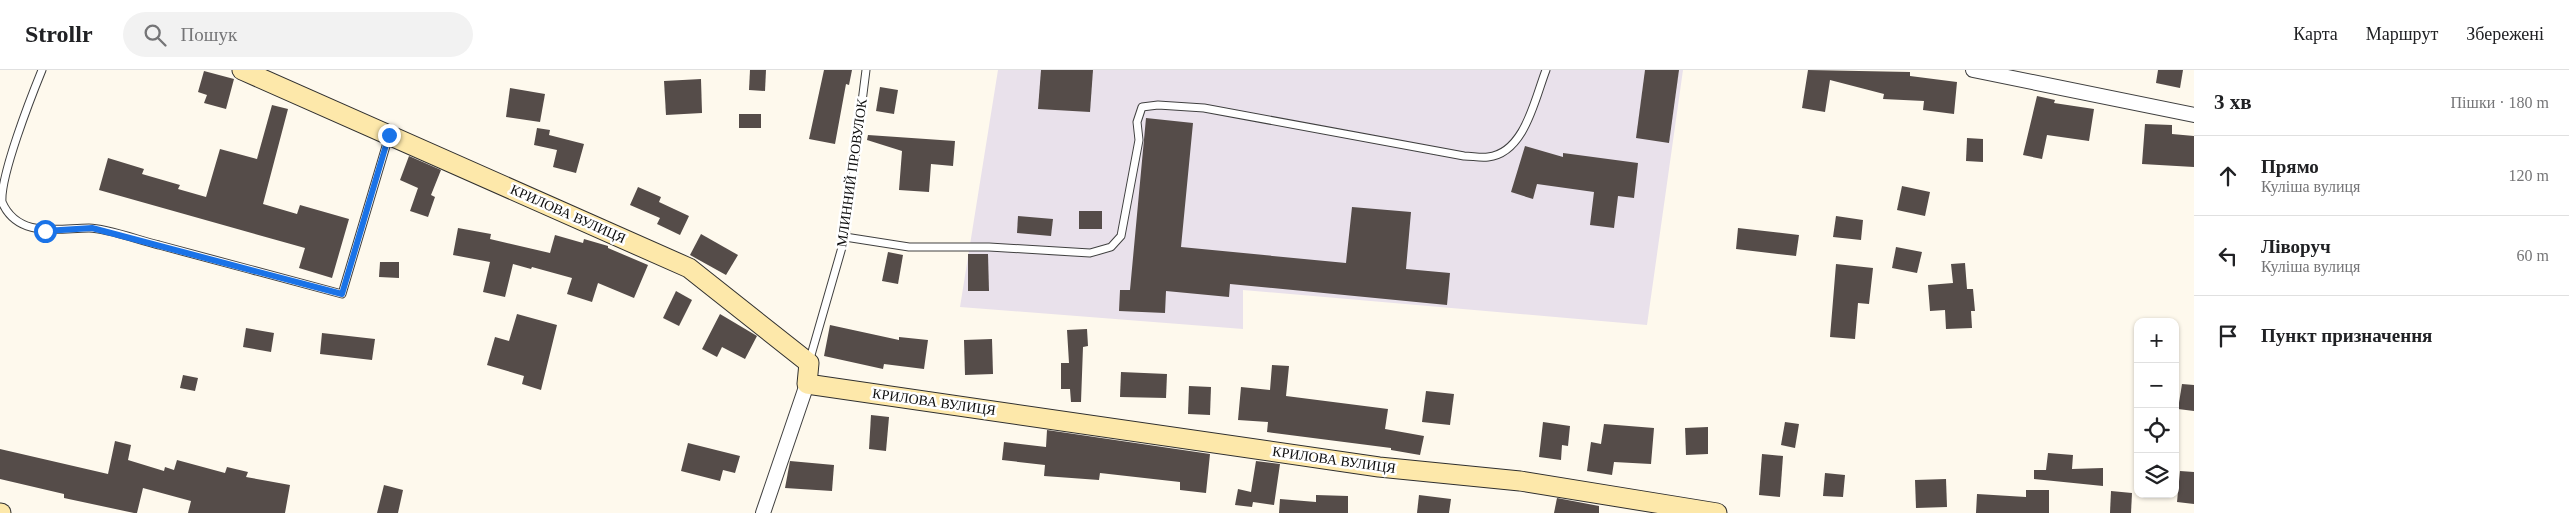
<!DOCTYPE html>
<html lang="uk">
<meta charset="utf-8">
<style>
:root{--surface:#fff;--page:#f2f2f2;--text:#202124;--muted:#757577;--line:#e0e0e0}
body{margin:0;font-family:"Times New Roman",serif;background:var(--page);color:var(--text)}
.controls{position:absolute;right:15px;bottom:15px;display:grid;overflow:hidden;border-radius:10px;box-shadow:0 1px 4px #0004}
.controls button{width:45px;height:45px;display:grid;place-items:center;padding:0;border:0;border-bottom:1px solid var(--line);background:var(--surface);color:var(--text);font:25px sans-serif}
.stop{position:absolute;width:15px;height:15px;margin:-11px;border:4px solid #1a73e8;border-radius:50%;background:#fff}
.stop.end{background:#1a73e8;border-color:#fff;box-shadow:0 1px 5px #0008}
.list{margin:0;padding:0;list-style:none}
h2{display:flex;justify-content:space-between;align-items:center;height:65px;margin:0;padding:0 20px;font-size:21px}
h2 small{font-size:16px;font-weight:400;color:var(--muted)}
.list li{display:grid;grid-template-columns:32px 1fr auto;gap:15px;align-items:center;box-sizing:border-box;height:80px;padding:0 20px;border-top:1px solid var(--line)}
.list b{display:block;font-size:19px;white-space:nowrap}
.list p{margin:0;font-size:16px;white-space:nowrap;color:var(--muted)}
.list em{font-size:16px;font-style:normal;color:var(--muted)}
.icon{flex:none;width:28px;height:28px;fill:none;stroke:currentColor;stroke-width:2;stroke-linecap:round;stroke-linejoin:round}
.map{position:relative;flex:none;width:2194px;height:443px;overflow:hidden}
header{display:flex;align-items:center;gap:30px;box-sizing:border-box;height:70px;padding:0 25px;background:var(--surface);border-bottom:1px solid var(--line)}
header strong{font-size:24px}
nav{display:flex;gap:28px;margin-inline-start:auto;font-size:18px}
.search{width:350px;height:45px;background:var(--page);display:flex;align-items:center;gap:12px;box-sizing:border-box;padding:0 18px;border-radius:28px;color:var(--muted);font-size:19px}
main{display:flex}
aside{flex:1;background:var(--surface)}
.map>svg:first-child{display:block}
.industrial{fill:#e9e1eb}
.building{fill:#554c49}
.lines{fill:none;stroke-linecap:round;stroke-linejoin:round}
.lane-casing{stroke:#404040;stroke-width:9}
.street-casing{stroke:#404040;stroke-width:16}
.secondary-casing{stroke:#2f2f2f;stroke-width:21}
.lane{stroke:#fff;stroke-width:7}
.street{stroke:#fff;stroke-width:14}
.secondary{stroke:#fde8aa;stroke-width:19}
.route{stroke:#1a73e8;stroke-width:6}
.labels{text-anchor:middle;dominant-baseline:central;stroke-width:5;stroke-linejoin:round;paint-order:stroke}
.street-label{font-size:14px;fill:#0d0d0d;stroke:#fff}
</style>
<header>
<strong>Strollr</strong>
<div class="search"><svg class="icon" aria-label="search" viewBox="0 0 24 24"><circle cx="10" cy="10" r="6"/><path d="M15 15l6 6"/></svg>Пошук</div>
<nav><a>Карта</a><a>Маршрут</a><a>Збережені</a></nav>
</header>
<main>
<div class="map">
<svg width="2194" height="443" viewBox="0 0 2194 443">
<rect width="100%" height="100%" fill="#fef9ed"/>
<path class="industrial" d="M998 0H1683L1647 255 1243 220V259L960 237Z"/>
<g class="building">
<path d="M750 0H766L765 21 749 20Z"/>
<path d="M824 0H852L849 15 846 14 835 74 809 69Z"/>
<path d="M1041 0H1093L1090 42 1038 39Z"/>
<path d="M1645 0H1679L1669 73 1636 68Z"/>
<path d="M1808 0 1910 2V6L1957 12 1954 44 1923 40 1924 31 1883 29 1884 24 1830 10 1825 42 1802 38Z"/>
<path d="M2158 0H2183L2180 18 2156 13Z"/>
<path d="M204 1 234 9 226 39 204 33 207 25 198 22Z"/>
<path d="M701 9 702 43 666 45 664 11Z"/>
<path d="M880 17 898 20 894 44 876 41Z"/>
<path d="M510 18 545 24 540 52 506 47Z"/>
<path d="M2037 26 2055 30 2054 33 2094 39 2089 71 2047 65 2042 89 2023 85Z"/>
<path d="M272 35 288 39 263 134 297 144 300 135 349 149 332 208 299 198 305 178 99 120 108 88 144 99 142 104 180 115 178 119 206 127 220 79 257 89Z"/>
<rect x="739" y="44" width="22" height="14"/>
<path d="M1146 48 1193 53 1181 177 1346 193 1352 137 1411 142 1406 199 1450 203 1447 235 1230 214 1229 227 1166 221 1165 243 1119 241 1120 220H1130Z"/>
<path d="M2145 54 2172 55V64L2194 66V97L2142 94Z"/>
<path d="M537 58 550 60 549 65 584 74 576 103 553 97 557 80 534 75Z"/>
<path d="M868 65 955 71 953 96 931 94 929 122 899 120 902 81 867 70Z"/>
<path d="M1967 68 1983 69V92L1966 91Z"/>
<path d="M1525 76 1563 87V83L1638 93 1634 128 1618 126 1614 158 1590 155 1594 122 1537 114 1533 129 1511 122Z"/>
<path d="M409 86 441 100 431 125 435 127 428 147 410 141 418 118 400 110Z"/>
<path d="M1902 116 1930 122 1925 146 1897 140Z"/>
<path d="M638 117 661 127 659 132 689 146 680 165 657 154 660 148 630 135Z"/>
<rect x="1079" y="141" width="23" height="18"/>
<path d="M1018 146 1053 149 1051 166 1017 163Z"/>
<path d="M1836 146 1863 150 1861 170 1833 167Z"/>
<path d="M458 158 491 164 490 169 550 183 555 165 583 173 584 169 608 176V178L648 195 634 228 598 213 592 232 567 224 572 208 532 197 531 199 513 194 505 227 483 222 490 192 453 185Z"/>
<path d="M1738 158 1799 165 1796 186 1736 179Z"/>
<path d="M701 164 738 185 726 205 690 185Z"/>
<path d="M1896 177 1922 182 1917 203 1892 198Z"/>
<path d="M888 182 903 185 898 214 882 211Z"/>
<path d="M968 184H988L989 221H968Z"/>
<path d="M380 192H399V208L379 207Z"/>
<path d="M1965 193 1967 219H1973L1975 241H1971L1972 258 1946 259 1945 240 1930 241 1928 215 1953 213 1951 194Z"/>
<path d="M1836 194 1873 198 1869 234 1858 233 1855 269 1830 267Z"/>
<path d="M676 221 692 230 679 256 663 248Z"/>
<path d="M517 244 557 255 541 320 522 314 524 306 487 295 495 267 509 271Z"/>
<path d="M720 244 757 266 745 289 722 277 717 287 702 279Z"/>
<path d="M830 255 899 270V267L928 270 924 299 884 294 883 299 824 286Z"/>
<path d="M246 258 274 263 271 282 243 277Z"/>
<path d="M1087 259 1088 276 1083 277 1081 332H1071L1070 319H1061V293H1069L1067 260Z"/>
<path d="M322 263 375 269 372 290 320 284Z"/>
<path d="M992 269 993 304 965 305 964 270Z"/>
<path d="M1272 295 1289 296 1286 326 1388 339 1385 359 1424 366 1420 385 1391 380V378L1267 362 1268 352 1238 350 1241 317 1270 320Z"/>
<path d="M1121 302 1167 304 1166 328 1120 327Z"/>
<path d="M183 305 198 308 195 321 180 318Z"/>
<path d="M2182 314 2194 315V341L2178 339Z"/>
<path d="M1189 316 1211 317 1210 345 1188 344Z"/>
<path d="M1426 321 1454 324 1450 355 1422 352Z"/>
<path d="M871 345 889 347 886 381 869 379Z"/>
<path d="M1543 352 1570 356 1568 376 1562 375 1561 390 1539 387Z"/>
<path d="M1785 352 1799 354 1795 378 1781 375Z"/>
<path d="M1604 354 1654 358 1651 394 1614 392 1612 405 1587 401 1591 372 1601 374Z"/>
<path d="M1708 357V384L1686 385 1685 358Z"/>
<path d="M1047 360 1210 384 1206 423 1180 420V412L1100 403 1099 410 1044 406 1045 395 1002 390 1004 372 1046 377Z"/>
<path d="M115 371 131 375 128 390 164 401 165 397 174 400 177 390 225 403 227 397 248 402 246 407 290 415 285 443H188L191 431 143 418 137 443H134L64 428V424L0 409V379L108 404Z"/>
<path d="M688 373 740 386 735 403 723 400 720 411 681 401Z"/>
<path d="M2048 383 2073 385 2072 399 2103 398V416L2034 409V400H2046Z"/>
<path d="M1762 384 1783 386 1780 427 1759 425Z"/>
<path d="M790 391 834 395 832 421 785 418Z"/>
<path d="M1256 391 1280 394 1274 435 1253 432 1252 437 1235 435 1238 419 1251 422Z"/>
<path d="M2180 401 2194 402V434L2177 432Z"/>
<path d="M1825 403 1845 405 1843 427 1823 426Z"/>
<path d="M1946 409 1947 437 1916 438 1915 410Z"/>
<path d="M384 415 403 420 398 443H377Z"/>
<path d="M2026 420H2049V443H1976L1977 424 2026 427Z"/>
<path d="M2111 421 2132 423 2131 443H2110Z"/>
<path d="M1316 425 1348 426V443H1279L1280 429 1316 432Z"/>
<path d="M1419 425 1451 429 1449 443H1417Z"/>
<path d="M1557 428 1599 436V443H1554Z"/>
</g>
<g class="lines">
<g class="lane-casing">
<g id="lane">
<path d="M42 0C31 27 0 106 2 132 18 169 59 158 89 158 107 158 141 171 159 175 220 191 281 208 342 224L389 66"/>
<path d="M845 167 909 177H989L1090 183 1111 177 1121 166 1139 70 1137 52 1142 37 1158 35 1204 38 1464 86C1472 86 1480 88 1488 87 1525 83 1535 28 1546 0"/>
<path d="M809 292 845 167 866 0"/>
</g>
</g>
<g class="street-casing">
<g id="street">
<path d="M1973 0 2194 45"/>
<path d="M763 443 807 314"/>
</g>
</g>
<g class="secondary-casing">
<g id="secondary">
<path d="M242 0 689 198 809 293 807 314 1379 397 1520 411 1717 443"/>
<path d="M0 443H1"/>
</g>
</g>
<use href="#lane" class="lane"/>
<use href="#street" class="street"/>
<use href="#secondary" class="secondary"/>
</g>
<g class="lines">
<path class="route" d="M45 161 92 158 342 224 389 65"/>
</g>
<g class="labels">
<g class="street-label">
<text transform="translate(852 103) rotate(-82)">МЛИННИЙ ПРОВУЛОК</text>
<text transform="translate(568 144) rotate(24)">КРИЛОВА ВУЛИЦЯ</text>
<text transform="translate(934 332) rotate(8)">КРИЛОВА ВУЛИЦЯ</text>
<text transform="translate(1334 390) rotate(8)">КРИЛОВА ВУЛИЦЯ</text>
</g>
</g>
</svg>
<div class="controls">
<button>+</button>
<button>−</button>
<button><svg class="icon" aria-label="locate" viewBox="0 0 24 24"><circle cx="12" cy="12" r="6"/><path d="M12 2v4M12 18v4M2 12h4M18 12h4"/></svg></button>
<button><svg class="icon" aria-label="layers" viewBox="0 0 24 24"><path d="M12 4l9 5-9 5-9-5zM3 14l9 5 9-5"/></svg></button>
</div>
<div class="stop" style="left:45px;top:161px"></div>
<div class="stop end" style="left:389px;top:65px"></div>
</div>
<aside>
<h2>3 хв<small>Пішки · 180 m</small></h2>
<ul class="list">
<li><svg class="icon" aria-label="ahead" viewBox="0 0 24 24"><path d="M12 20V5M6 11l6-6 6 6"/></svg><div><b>Прямо</b><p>Куліша вулиця</p></div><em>120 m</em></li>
<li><svg class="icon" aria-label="left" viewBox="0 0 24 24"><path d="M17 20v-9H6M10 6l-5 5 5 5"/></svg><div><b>Ліворуч</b><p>Куліша вулиця</p></div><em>60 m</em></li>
<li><svg class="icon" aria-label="arrive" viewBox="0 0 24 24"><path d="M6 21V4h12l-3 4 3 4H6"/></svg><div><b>Пункт призначення</b></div></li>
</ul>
</aside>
</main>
